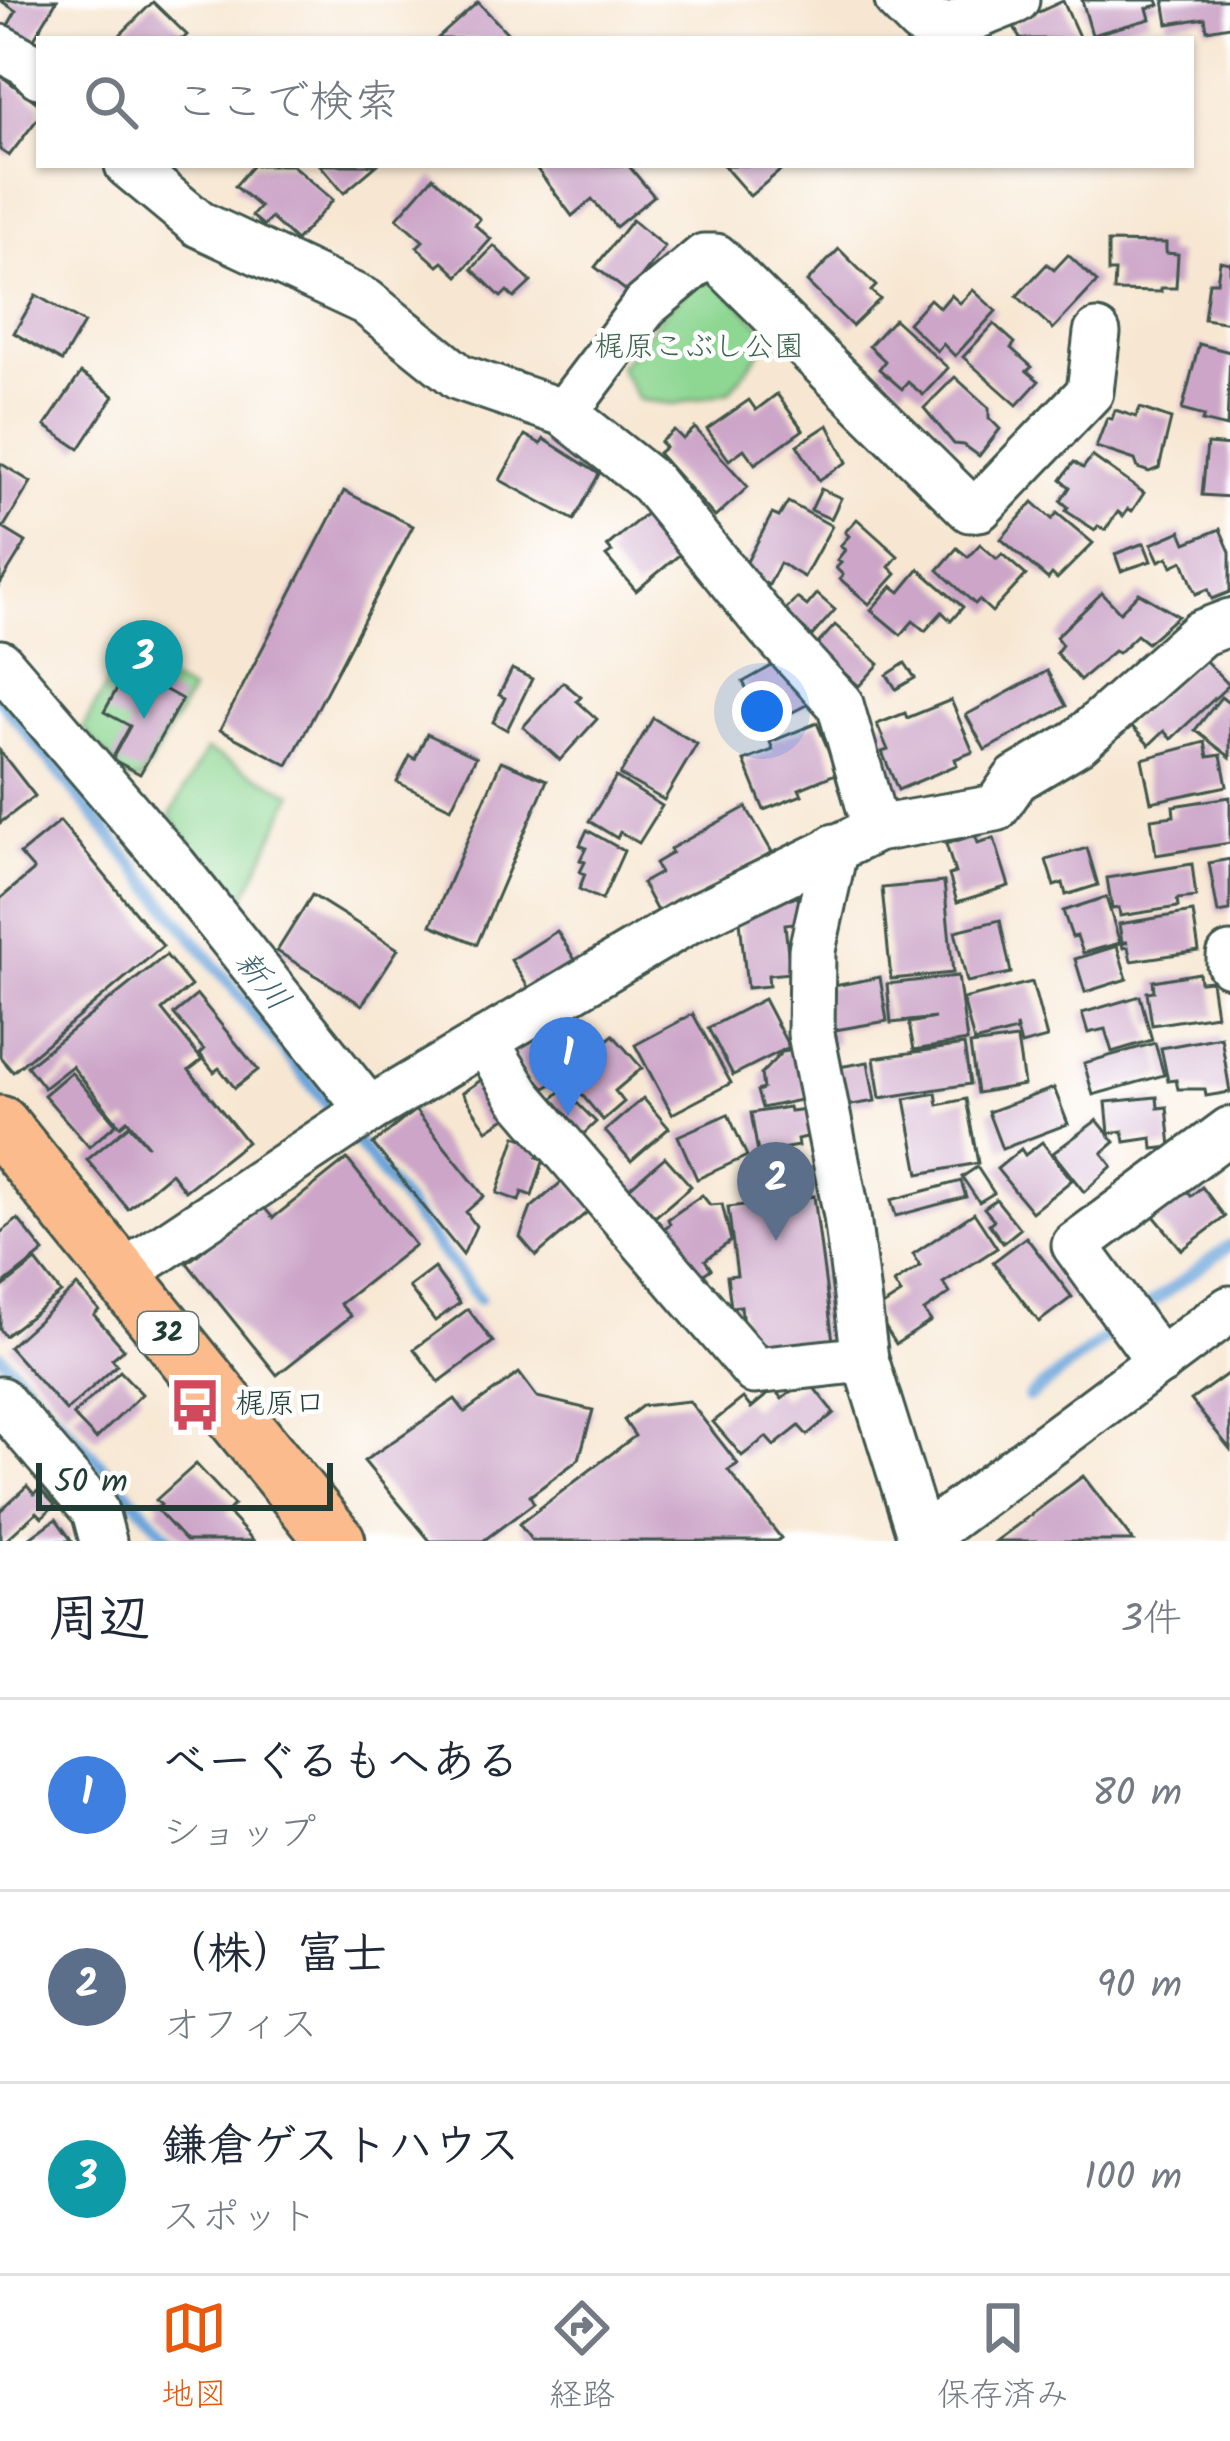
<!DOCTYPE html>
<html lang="ja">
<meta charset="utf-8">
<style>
:root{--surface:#fff;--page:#f2f2f3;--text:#1f2937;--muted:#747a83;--line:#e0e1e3;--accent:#ea580c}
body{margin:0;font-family:Kalam,"Klee One",sans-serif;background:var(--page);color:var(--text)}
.scale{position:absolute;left:36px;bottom:30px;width:297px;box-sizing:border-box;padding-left:12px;border:6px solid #1f3d34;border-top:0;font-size:33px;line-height:42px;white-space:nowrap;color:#1f3d34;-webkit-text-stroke:9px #fff;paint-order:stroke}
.you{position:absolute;left:762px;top:711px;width:42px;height:42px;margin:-30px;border:9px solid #fff;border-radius:50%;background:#1a73e8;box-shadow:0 0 0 18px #1a73e833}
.badge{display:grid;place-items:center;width:78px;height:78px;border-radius:50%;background:var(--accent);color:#fff;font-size:39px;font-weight:700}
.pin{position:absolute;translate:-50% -99px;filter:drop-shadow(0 3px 6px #0008)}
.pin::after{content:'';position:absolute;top:63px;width:42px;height:36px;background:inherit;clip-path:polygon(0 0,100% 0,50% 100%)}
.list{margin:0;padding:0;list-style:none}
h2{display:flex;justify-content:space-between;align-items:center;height:156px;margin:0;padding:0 48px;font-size:51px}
h2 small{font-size:39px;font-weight:400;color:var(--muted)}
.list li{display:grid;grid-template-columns:78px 1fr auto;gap:36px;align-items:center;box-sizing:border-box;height:192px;padding:0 48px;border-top:3px solid var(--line)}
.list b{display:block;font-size:45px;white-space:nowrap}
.list p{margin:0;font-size:39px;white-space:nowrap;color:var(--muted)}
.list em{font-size:39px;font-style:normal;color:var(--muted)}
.icon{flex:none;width:66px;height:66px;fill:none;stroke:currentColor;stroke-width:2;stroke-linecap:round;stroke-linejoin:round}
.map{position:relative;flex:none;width:1230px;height:1541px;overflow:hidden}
.search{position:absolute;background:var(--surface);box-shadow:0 3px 9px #0004;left:36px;right:36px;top:36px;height:132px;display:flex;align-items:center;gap:30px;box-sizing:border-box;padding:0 42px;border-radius:0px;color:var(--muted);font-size:45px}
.sheet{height:732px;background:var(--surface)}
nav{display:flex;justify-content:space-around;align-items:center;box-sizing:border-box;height:168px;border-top:3px solid var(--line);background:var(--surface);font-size:33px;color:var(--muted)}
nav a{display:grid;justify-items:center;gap:6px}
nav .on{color:var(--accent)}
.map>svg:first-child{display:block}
.green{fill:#8ed793;stroke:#568a64;stroke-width:3}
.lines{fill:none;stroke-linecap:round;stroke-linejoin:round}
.stream{stroke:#6ba4da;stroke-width:12}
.building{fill:#cca5c8}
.minor-casing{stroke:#3f564c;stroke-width:51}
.major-casing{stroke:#3f564c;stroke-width:63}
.minor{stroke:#fff;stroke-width:45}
.major{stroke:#fbbb8d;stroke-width:57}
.labels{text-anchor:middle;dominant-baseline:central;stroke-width:9;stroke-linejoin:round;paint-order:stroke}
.shield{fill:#fff;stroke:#627771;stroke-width:3}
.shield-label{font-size:27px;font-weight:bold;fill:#1f3d34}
.park-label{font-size:30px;fill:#3b644c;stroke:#fff}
.poi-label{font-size:30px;fill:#1f3d34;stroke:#fff;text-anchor:start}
.water-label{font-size:33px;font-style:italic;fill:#3a616e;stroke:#fff}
</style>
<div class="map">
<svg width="1230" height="1541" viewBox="0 0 1230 1541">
<rect width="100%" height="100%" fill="#fff"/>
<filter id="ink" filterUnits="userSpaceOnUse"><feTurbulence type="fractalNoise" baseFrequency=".00833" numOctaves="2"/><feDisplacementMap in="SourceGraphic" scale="24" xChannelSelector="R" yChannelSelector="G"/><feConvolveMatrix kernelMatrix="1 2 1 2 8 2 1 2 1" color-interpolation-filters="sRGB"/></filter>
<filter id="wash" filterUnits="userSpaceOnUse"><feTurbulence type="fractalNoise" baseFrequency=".004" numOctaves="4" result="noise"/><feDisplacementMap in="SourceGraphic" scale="48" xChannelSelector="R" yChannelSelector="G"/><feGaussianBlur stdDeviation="2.7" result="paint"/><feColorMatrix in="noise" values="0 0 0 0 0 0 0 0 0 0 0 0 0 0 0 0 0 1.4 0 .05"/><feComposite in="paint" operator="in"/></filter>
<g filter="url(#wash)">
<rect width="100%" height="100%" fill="#f7e7d2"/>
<g class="green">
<path d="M699 281 719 282 764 329 763 348 729 392 675 404 639 400 619 367 664 313Z"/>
<path d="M122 656 191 692 140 781 126 779 83 728Z"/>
<path d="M206 750 293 794 239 909 170 816Z"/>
</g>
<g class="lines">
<g class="stream">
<path d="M0 699 338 1118"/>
<path d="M351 1134 479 1299"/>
<path d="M1145 1308 1230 1245"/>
<path d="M0 1355 172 1541"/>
<path d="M1029 1397 1118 1328"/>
</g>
</g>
<g id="blocks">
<g class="building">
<path d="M0 0H57L32 42 7 27 16 11Z"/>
<path d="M1082 0H1157L1159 5 1147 8 1150 19 1092 35Z"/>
<path d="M1164 0H1230V26L1207 30 1205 18 1168 24Z"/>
<path d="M1063 1 1080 39H1020L1013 24Z"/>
<path d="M153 2 187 35 183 39H116Z"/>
<path d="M478 2 513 39H437Z"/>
<path d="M0 75 39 104V117L9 156 0 150Z"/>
<path d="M253 165H292L333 200 296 241 271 218 264 226 252 216 260 207 235 186Z"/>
<path d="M320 165H377L344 193Z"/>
<path d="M534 165H628L654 196 616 227 592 199 572 216Z"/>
<path d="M723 165H787L750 196Z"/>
<path d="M433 177 480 219 475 225 491 239 458 276 443 262 438 266 417 247 423 241 397 218Z"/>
<path d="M632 220 665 247 629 293 595 267Z"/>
<path d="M1108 242 1166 243V253L1178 254 1176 288H1161V292L1114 291 1115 272H1108Z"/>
<path d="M494 246 531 282 514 298 507 291 501 297 472 269Z"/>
<path d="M839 249 876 286 871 291 880 299 852 326 807 282Z"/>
<path d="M1068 255 1097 282 1053 329 1017 296 1047 264 1054 270Z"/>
<path d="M1220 261 1230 263V323L1204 319 1209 282H1217Z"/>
<path d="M973 290 996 311 955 356 943 344 937 351 908 323 930 299 940 308 951 295 960 303Z"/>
<path d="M36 295 84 323 62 361 14 333Z"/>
<path d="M894 319 948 368 923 395 908 382 902 389 879 369 885 361 869 346Z"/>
<path d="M994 324 1015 343 1011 348 1032 367 1027 371 1039 381 1017 405 963 357Z"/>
<path d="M1199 344 1230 352 1227 427 1202 421 1204 416 1182 410Z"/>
<path d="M81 373 114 396 79 449 45 426Z"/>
<path d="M955 377 989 408V418L1000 429 979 456 964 445 954 444 924 408Z"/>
<path d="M777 394 803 430 755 464 744 449 729 460 707 429 749 400 756 410Z"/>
<path d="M1140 408 1171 419 1159 468 1149 472 1138 468 1135 460 1096 447 1107 418 1112 419 1115 410 1136 417Z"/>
<path d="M828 425 847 462 819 480 797 445Z"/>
<path d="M695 428 748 487 715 517 658 453 665 447 660 442 674 430 683 439Z"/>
<path d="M525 435 541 444 544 439 599 474 574 520 500 480Z"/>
<path d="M1207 444 1230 446V497L1202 495Z"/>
<path d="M1092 456 1144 493 1132 511 1128 509 1123 516 1118 512 1105 530 1098 526 1095 530 1066 511 1068 507 1061 501 1070 487 1061 480 1074 462 1083 468Z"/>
<path d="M0 463 31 482 3 528 26 542 0 584Z"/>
<path d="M821 489 841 498 831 519 811 510Z"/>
<path d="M344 491 413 526 288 765 220 730Z"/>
<path d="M788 502 832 526 804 577 780 563 769 585 742 571 772 514 779 517Z"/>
<path d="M1033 502 1052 519 1057 513 1093 543 1057 579 1052 574 1048 579 1001 539Z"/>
<path d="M649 511 684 551 636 591 606 556 612 552 607 546Z"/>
<path d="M857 519 898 556 889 567 896 574 869 604 840 579 843 575 836 568 841 563 837 560 845 550 840 546 849 536 845 532Z"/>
<path d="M1220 529 1230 552V592L1212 599 1208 589 1196 594 1183 561 1172 566 1168 557 1159 561 1151 544 1181 531 1186 543Z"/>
<path d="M1144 543 1151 561 1121 571 1115 554Z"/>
<path d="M980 544 997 559 1002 554 1026 575 992 612 979 600 975 604 938 570 957 548 968 557Z"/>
<path d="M919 569 963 607 951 621 942 612 925 631 913 621 901 635 871 610 892 586 900 592Z"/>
<path d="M1102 593 1120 612 1139 593 1178 616 1147 643 1137 635 1118 653 1114 651 1080 680 1056 653 1062 645 1056 637Z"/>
<path d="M817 594 835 610 812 636 784 612 797 598 807 606Z"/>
<path d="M835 625 879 664 859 686 815 647Z"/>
<path d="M1201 656 1229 685 1171 739 1164 731 1149 745 1129 723Z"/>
<path d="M779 662 810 703 758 730 743 703 752 698 743 682Z"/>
<path d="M905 663 915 678 896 689 887 675Z"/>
<path d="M128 669 182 699 140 774 112 759 130 726 104 712Z"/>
<path d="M512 669 532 679 507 730 493 722 505 698 499 695Z"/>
<path d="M1047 671 1066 706 985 750 966 715Z"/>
<path d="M563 682 581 697 577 701 597 719 560 760 523 727Z"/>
<path d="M1221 697 1230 704V757L1195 730Z"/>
<path d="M951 700 973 752 955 759 957 765 898 790 882 752 888 750 877 724 905 713 907 718Z"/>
<path d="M653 718 697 744 664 800 620 775Z"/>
<path d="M817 723 838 773 799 789 802 795 764 810 744 761 773 750 770 742Z"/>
<path d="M427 734 476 757 451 808 397 782 410 756 415 759Z"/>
<path d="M1205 742 1208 757 1221 755 1227 786 1151 802 1142 759Z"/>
<path d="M0 751 35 796 0 823Z"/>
<path d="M501 761 547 780 477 944 431 925Z"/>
<path d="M616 777 662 806 639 843 620 832 617 838 589 821Z"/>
<path d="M1230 797V843L1156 855 1151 819 1174 816 1173 806Z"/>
<path d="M746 807 772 852 659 915 642 883 660 873 655 863 672 853 670 849Z"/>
<path d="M60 821 163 946 13 1072 0 1057V899L34 870 20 854Z"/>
<path d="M587 830 624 851 602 900 579 889 585 874 580 872 585 862 580 860 586 848 580 845Z"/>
<path d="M975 835 978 843 994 838 1009 886 957 902 949 875 955 873 946 844Z"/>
<path d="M1087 848 1098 885 1066 895 1063 883 1054 886 1046 860Z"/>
<path d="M1230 859V911L1218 913 1209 863Z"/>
<path d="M1192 864 1196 897 1177 899 1178 907 1120 916 1119 908 1112 909 1107 878Z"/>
<path d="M944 882 953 973 891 979 882 888Z"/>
<path d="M312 895 398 949 362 1005 277 951Z"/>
<path d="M798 897 801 922 785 924 790 973 768 975 769 986 747 988 739 911 768 908 766 901Z"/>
<path d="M1106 897 1120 943 1083 953 1077 936 1072 937 1063 911Z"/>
<path d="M1193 912 1199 951 1131 961 1128 947 1123 948 1122 944 1128 942H1122L1119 924Z"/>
<path d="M1000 920 1011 973 967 982 955 931Z"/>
<path d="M557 931 577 963 531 992 511 960Z"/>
<path d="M1117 946 1127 979 1085 992 1075 959Z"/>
<path d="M166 955 191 986 162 1010 202 1060 189 1070 247 1142 185 1191 171 1173 128 1209 87 1160 129 1125 148 1146 127 1120 120 1126 72 1066 44 1088 27 1066Z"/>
<path d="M1199 973 1200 982 1211 981 1216 1015 1152 1025 1147 992 1154 991 1153 981Z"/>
<path d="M958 976 967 1041 914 1050 909 1023 935 1018 891 1023 887 984Z"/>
<path d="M880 977 887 1021 835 1030 837 1043 822 1046 824 988Z"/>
<path d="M1032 982 1047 1038 1021 1045 1016 1026V1031L974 1042 963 999Z"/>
<path d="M197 995 258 1070 235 1088 219 1068 214 1072 200 1054 204 1050 174 1014Z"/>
<path d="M1140 996 1152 1040 1112 1052 1105 1029 1088 1033 1082 1013Z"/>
<path d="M764 999 789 1047 733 1075 708 1028Z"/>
<path d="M693 1014 731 1083 672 1114 635 1045Z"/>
<path d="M567 1019 584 1047 571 1055 576 1062 556 1074 559 1080 536 1093 512 1052Z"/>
<path d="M613 1035 642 1068 615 1091 624 1102 603 1120 572 1083 578 1078 572 1070Z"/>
<path d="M1221 1037 1230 1092 1206 1096 1205 1089H1178L1176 1080 1168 1081 1161 1048Z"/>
<path d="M1017 1039 1024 1085 977 1093 970 1045Z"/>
<path d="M1155 1043 1164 1075 1093 1095 1084 1063Z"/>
<path d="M964 1045 970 1084 880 1098 874 1058Z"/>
<path d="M803 1049 805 1099 762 1108 757 1091 763 1089 761 1074 782 1052Z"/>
<path d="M868 1062 875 1101 840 1107 833 1068Z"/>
<path d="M71 1072 116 1124 89 1147 44 1095Z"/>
<path d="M490 1074 516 1111 487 1130 462 1093Z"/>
<path d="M1054 1088 1068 1124 1002 1149 988 1112Z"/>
<path d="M563 1089 596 1122 573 1144 541 1110Z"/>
<path d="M936 1093 938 1105 966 1099 978 1163 919 1174 905 1099Z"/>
<path d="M1157 1097 1158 1108 1167 1107 1171 1147 1153 1149 1152 1138 1125 1142 1123 1131 1109 1133 1106 1102Z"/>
<path d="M643 1098 669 1128 631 1161 605 1131Z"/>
<path d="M789 1107 790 1111 807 1109 812 1136 797 1139 798 1146 758 1153 751 1113Z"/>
<path d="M415 1110 484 1196 466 1212 476 1226 463 1255 373 1144Z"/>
<path d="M728 1114 747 1156 697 1179 678 1136Z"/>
<path d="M1097 1120 1115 1142 1102 1153 1112 1166 1084 1192 1053 1153Z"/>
<path d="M516 1136 541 1145 537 1157 544 1159 532 1196 522 1192 519 1201 497 1193Z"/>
<path d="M1042 1142 1072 1180 1032 1212 997 1169 1021 1149 1025 1155Z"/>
<path d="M665 1157 691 1186 655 1217 629 1188Z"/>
<path d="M347 1159 415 1245 340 1304 351 1316 277 1375 187 1263 261 1204 273 1218Z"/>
<path d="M977 1167 994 1193 979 1202 962 1177Z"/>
<path d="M566 1178 592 1208 536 1256 520 1237 531 1208Z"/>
<path d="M961 1181 966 1197 896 1216 891 1200Z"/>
<path d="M1182 1184 1191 1196 1202 1187 1225 1217 1182 1250 1149 1210Z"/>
<path d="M702 1195 710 1205 722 1204 731 1241 705 1260 711 1269 686 1287 650 1239 670 1224 668 1219Z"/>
<path d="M814 1196 833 1341 758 1351 744 1336 741 1306 731 1307 727 1276 737 1275 728 1207Z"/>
<path d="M996 1199 1020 1229 1003 1243 989 1224 994 1220 984 1208Z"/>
<path d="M974 1213 997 1248 943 1283 950 1293 924 1311 931 1321 896 1344 875 1311 901 1294 894 1283 920 1266 913 1254Z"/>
<path d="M18 1219 44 1252 0 1287V1233Z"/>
<path d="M1026 1237 1072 1297 1039 1322 993 1262Z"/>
<path d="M36 1261 61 1293 5 1336 0 1329V1289Z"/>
<path d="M434 1268 460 1303 435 1321 409 1287Z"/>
<path d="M77 1286 99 1310 94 1315 124 1349 112 1359 117 1365 66 1411 9 1347Z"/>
<path d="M468 1309 493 1342 439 1382 414 1349Z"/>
<path d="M120 1371 142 1394 96 1439 73 1415Z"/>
<path d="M1230 1372V1449L1191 1400Z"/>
<path d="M519 1373 537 1397 593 1410 579 1459 530 1496 534 1503 483 1541H430L364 1461 455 1399 465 1412Z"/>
<path d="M807 1379 834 1413 807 1435 799 1426 774 1446 766 1437 742 1456 713 1422 743 1398 751 1408 774 1389 782 1399Z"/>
<path d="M689 1401 738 1464 728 1470 781 1538 777 1541H532L519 1524 635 1436 624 1420 642 1406Z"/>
<path d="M196 1464 234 1505 227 1512 254 1541H186L156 1509 161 1505 156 1500Z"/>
<path d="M1083 1476 1133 1541H996Z"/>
<path d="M27 1486 34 1494 40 1489 55 1505 42 1517 37 1512 5 1541H0V1511Z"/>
<path d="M56 1519 72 1541H26Z"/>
</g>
</g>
</g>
<g filter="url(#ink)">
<use href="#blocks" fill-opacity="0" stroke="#3f564c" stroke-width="3"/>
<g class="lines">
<g class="minor-casing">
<g id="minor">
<path d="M898 0 920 22 951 26 1016 0"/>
<path d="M0 48 28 63 39 75"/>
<path d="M128 165 199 224 366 302 459 377 564 413 651 482 769 627 840 704 876 829"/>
<path d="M564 413 646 305 704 257H716L970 509 979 508 1090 392 1097 333"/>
<path d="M0 663 174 866 369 1110"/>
<path d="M835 847 812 950 811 1034 847 1216 865 1359 922 1541"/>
<path d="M1230 956V964"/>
<path d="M485 1041 520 1097 755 1371 865 1359"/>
<path d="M123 1274 369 1110 689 920 876 829 996 808 1016 779 1078 742 1201 633 1230 622"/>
<path d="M1160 1362 1075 1245 1230 1130"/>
<path d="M0 1400 95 1511 103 1541"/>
<path d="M919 1541 1230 1309"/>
</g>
</g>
<g class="major-casing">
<path id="major" d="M0 1125 336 1541"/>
</g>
<use href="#minor" class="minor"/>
<use href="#major" class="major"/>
</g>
</g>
<defs>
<g id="bus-bare" transform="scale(4.14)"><path d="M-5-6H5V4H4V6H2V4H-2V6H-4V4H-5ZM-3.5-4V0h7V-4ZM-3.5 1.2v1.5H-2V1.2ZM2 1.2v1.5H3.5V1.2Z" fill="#d1495b" stroke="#fff" stroke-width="2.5" paint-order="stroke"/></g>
</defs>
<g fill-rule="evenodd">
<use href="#bus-bare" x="195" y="1405"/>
</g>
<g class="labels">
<rect class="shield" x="138" y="1312" width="60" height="42" rx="9"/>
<g class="shield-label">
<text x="168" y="1333">32</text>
</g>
<g class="park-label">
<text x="699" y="348">梶原こぶし公園</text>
</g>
<g class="poi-label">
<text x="235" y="1405">梶原口</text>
</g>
<g class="water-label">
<text transform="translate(261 982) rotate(51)">新川</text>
</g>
</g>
</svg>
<div class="scale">50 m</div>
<div class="you"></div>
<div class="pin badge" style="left:568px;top:1116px;background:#3f7fe0">1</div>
<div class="pin badge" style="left:776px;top:1241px;background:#5c6f8a">2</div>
<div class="pin badge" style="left:144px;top:719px;background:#0f9aa8">3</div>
<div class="search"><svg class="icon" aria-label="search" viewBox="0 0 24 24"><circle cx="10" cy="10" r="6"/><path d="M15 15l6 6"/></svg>ここで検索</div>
</div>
<section class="sheet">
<h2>周辺<small>3件</small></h2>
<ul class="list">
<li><span class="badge" style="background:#3f7fe0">1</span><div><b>べーぐるもへある</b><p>ショップ</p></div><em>80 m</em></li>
<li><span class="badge" style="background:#5c6f8a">2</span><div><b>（株）富士</b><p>オフィス</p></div><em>90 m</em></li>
<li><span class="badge" style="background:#0f9aa8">3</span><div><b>鎌倉ゲストハウス</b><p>スポット</p></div><em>100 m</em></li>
</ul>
</section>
<nav>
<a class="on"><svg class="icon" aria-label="map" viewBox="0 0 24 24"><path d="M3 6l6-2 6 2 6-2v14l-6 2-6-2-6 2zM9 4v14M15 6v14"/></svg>地図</a>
<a><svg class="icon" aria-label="directions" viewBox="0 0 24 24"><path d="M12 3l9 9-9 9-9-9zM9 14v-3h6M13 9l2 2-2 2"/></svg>経路</a>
<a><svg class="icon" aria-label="saved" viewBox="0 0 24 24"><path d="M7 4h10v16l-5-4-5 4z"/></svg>保存済み</a>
</nav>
